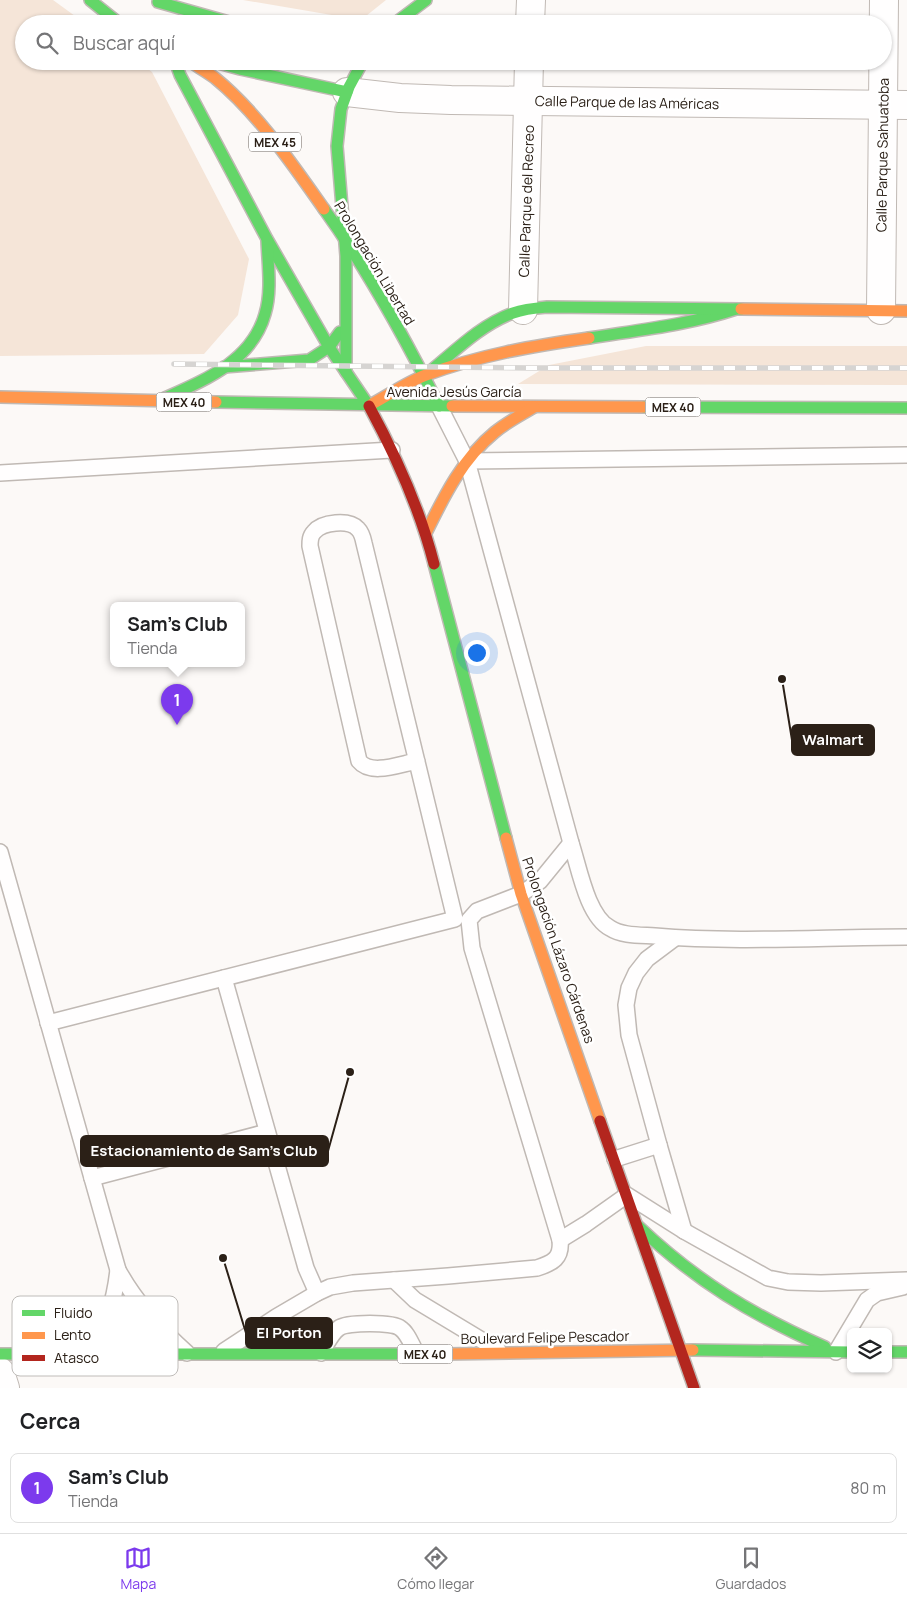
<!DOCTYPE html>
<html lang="es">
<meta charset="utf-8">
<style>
:root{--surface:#fff;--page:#f6f6f6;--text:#202124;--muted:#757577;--line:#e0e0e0;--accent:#7c3aed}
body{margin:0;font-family:Manrope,sans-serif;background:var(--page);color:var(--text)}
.controls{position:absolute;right:15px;bottom:15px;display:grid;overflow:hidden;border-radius:8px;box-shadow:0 1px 4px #0004}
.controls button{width:45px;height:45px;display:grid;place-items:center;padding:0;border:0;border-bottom:1px solid var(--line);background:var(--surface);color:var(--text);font:25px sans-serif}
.you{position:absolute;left:476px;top:652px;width:18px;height:18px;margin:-12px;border:4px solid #fff;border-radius:50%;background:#1a73e8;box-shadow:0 0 0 8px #1a73e833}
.badge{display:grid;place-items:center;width:32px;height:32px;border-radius:50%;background:var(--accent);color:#fff;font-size:16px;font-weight:700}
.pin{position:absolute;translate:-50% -41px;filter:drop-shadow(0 1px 2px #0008)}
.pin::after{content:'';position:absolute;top:26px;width:18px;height:15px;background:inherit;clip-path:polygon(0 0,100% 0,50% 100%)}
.popup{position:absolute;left:110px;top:602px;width:135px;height:65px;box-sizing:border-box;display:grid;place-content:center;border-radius:8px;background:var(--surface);filter:drop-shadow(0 1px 4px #0005);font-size:16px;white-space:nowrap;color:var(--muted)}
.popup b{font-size:19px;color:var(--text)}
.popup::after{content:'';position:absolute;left:50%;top:100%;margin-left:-10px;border:10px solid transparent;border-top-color:var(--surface)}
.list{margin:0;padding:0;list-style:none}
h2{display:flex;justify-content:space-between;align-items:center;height:65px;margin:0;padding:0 20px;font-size:21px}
h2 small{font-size:16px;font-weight:400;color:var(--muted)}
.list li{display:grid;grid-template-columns:32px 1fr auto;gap:15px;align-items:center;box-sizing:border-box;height:70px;margin:0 10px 10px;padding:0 10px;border:1px solid var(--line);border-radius:8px}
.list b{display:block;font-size:19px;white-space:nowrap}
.list p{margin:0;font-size:16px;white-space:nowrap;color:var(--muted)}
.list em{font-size:16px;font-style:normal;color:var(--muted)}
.icon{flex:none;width:28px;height:28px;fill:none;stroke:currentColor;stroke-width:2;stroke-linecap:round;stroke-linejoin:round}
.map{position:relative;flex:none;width:907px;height:1388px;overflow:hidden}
.search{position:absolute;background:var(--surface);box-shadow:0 1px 4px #0004;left:15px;right:15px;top:15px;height:55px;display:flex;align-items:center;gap:12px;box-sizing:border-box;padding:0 18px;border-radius:28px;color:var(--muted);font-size:19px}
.sheet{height:145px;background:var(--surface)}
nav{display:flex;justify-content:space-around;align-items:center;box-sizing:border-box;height:70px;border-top:1px solid var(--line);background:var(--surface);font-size:14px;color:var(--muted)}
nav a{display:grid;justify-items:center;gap:2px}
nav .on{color:var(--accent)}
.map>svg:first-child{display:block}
.green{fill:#f5e5d8}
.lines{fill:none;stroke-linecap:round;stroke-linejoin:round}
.lane-casing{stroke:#c0b9b4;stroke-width:18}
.street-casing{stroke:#c0b9b4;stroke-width:30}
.fast-casing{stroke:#c0b9b4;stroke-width:14}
.slow-casing{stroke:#c0b9b4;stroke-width:14}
.jam-casing{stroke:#c0b9b4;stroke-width:14}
.lane{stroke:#fffefe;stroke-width:15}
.street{stroke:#fffefe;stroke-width:28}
.fast{stroke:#63d668;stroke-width:11}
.slow{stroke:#ff974d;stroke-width:11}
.jam{stroke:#b3261e;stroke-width:11}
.rail-casing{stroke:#d6d4d2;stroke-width:5.5}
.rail{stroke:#fff;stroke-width:4;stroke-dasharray:11;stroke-linecap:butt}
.labels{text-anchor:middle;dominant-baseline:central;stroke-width:5;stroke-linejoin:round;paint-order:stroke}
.shield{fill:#fff;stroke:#6b635d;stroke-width:1}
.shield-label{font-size:12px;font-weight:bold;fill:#2b2017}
.street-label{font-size:14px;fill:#2b2017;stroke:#fff}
.key{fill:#fff;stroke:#bfbcb9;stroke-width:1}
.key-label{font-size:14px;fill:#2b2017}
.leader{fill:none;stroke:#2b2017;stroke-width:2}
.callout-dot{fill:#2b2017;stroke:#fff;stroke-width:2}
.callout{fill:#2b2017;stroke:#2b2017;stroke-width:2}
.callout-label{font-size:15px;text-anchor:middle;font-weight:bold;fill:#fff}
</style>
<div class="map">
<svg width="907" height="1388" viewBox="0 0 907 1388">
<rect width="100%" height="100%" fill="#fcf9f7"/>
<g class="green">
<path d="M0 0H53L86 24H24V61H137L152 72 249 259 238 315 204 354 0 356Z"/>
<path d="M243 0H386L361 20Z"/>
<path d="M646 346H907V385L518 384 549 365Z"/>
</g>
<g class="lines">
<g class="lane-casing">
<g id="lane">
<path d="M439 406 467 461 571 843C579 867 587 916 610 928 622 936 641 935 655 936 738 943 823 937 907 937"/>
<path d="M467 461 907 455"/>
<path d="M0 473 392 450"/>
<path d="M0 852 118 1270C136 1303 160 1329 187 1353"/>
<path d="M224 978 306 1268 317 1293"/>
<path d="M48 1023 455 919 364 543C363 538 361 532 358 529 349 519 322 522 314 532 310 536 310 541 310 546L359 761C371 776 400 764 417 761"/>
<path d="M659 1145 684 1231"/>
<path d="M615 1159 659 1145 629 1035 626 1005 629 988 636 973 647 959 675 938"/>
<path d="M92 1178 267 1132"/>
<path d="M560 1240 586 1224 627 1195 684 1231 768 1278 788 1282 821 1283 907 1280"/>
<path d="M394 1280 415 1300 498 1350"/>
<path d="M224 1351 276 1317 317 1293 330 1287 353 1283 448 1276 537 1268C553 1263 562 1258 560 1240L472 948 469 920 477 911 521 894 540 881 571 843"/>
<path d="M836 1352 867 1300 877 1293 903 1287"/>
<path d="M87 1353C107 1325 114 1304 118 1270"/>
<path d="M321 1353C326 1346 331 1333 339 1328 347 1322 393 1322 400 1328 408 1333 412 1346 417 1354"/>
</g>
</g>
<g class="street-casing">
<g id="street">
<path d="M530 24 531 0"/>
<path d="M347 92 400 98 451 100 907 105"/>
<path d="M523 310 529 61"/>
<path d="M881 310 884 0"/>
<path d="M0 1372 5 1388"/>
</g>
</g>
<g class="fast-casing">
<g id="fast">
<path d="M90 0 120 24"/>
<path d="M158 2 236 24"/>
<path d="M394 24 426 0"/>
<path d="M175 61 180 75 267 239 329 347 369 406"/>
<path d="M211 61 240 69 347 92"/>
<path d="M324 209C367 269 406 340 439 406"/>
<path d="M589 338C639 330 688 325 736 309"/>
<path d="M224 367 309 360 329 347 340 332"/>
<path d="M346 372V256L337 146 341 109 349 87 363 61"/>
<path d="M427 374C453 353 480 325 513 313 524 309 535 308 547 307L741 309"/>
<path d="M165 398C205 380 252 361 265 314 272 291 268 265 267 241"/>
<path d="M216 402 452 406"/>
<path d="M644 407 907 408"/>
<path d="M434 564 506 838"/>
<path d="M638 1226C696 1281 752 1315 825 1347"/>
<path d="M693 1350 851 1352"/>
<path d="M888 1352H907"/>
<path d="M0 1354H447"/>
</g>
</g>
<g class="slow-casing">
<g id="slow">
<path d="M189 61C198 67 207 72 215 78 257 112 293 165 324 209"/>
<path d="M741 309 907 311"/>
<path d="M0 397 216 402"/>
<path d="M372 404C389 395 407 382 426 375 480 355 532 346 589 338"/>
<path d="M452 406 644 407"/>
<path d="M426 533C444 496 463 458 495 432 507 422 521 415 534 407"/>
<path d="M506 838 521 894 600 1121"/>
<path d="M447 1354 693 1350"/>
</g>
</g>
<g class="jam-casing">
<g id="jam">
<path d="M369 406C396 456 420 509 434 564"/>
<path d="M600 1121 694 1388"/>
</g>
</g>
<use href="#lane" class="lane"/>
<use href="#street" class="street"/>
<use href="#fast" class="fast"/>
<use href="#slow" class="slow"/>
<use href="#jam" class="jam"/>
<g class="rail-casing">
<path id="rail" d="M174 364 531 368H907"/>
</g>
<use href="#rail" class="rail"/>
</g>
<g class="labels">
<g class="shield">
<rect x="249" y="132.5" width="52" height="19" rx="4"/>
<rect x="156.5" y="392.5" width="55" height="19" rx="4"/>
<rect x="645.5" y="397.5" width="55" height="19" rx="4"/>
<rect x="397.5" y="1344.5" width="55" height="19" rx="4"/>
</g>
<g class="shield-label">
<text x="275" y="142">MEX 45</text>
<text x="184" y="402">MEX 40</text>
<text x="673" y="407">MEX 40</text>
<text x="425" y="1354">MEX 40</text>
</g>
<g class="street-label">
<text transform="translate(627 102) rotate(1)">Calle Parque de las Américas</text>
<text transform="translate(882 155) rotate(-89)">Calle Parque Sahuatoba</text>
<text transform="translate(526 201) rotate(-88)">Calle Parque del Recreo</text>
<text transform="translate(375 263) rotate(59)">Prolongación Libertad</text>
<text x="454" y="391">Avenida Jesús García</text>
<text transform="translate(559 950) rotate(71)">Prolongación Lázaro Cárdenas</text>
<text transform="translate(545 1337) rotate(-1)">Boulevard Felipe Pescador</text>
</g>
</g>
<rect x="12" y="1296" width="166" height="80" rx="8" class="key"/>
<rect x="22" y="1310" width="23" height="6" fill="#63d668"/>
<rect x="22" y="1332" width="23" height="7" fill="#ff974d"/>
<rect x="22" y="1355" width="23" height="6" fill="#b3261e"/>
<g class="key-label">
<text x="54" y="1318">Fluido</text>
<text x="54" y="1340">Lento</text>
<text x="54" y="1363">Atasco</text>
</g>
<path class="leader" d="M782 679L792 740M350 1072L328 1151M223 1258L246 1333"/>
<g class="callout-dot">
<circle cx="782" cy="679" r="5"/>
<circle cx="350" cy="1072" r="5"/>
<circle cx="223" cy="1258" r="5"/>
</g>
<g class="callout">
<rect x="792" y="725" width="82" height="30" rx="5"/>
<rect x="81" y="1136" width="247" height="30" rx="5"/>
<rect x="246" y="1318" width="86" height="30" rx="5"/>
</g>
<g class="callout-label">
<text x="833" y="745">Walmart</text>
<text x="204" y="1156">Estacionamiento de Sam's Club</text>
<text x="289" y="1338">El Porton</text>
</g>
</svg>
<div class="controls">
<button><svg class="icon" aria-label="layers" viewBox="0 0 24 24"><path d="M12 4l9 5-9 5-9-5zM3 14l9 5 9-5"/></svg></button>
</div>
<div class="you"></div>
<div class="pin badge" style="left:177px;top:725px">1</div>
<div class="popup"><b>Sam's Club</b>Tienda</div>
<div class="search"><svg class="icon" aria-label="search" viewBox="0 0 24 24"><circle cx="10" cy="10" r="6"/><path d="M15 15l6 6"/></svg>Buscar aquí</div>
</div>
<section class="sheet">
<h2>Cerca<small></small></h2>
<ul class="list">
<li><span class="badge">1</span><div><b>Sam's Club</b><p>Tienda</p></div><em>80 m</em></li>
</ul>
</section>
<nav>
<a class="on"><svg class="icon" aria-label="map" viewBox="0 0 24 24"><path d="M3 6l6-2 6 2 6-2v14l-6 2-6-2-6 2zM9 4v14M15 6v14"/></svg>Mapa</a>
<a><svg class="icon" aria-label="directions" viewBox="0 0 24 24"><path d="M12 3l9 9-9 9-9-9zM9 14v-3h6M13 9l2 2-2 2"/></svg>Cómo llegar</a>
<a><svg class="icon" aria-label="saved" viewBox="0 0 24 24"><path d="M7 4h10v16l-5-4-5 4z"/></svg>Guardados</a>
</nav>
